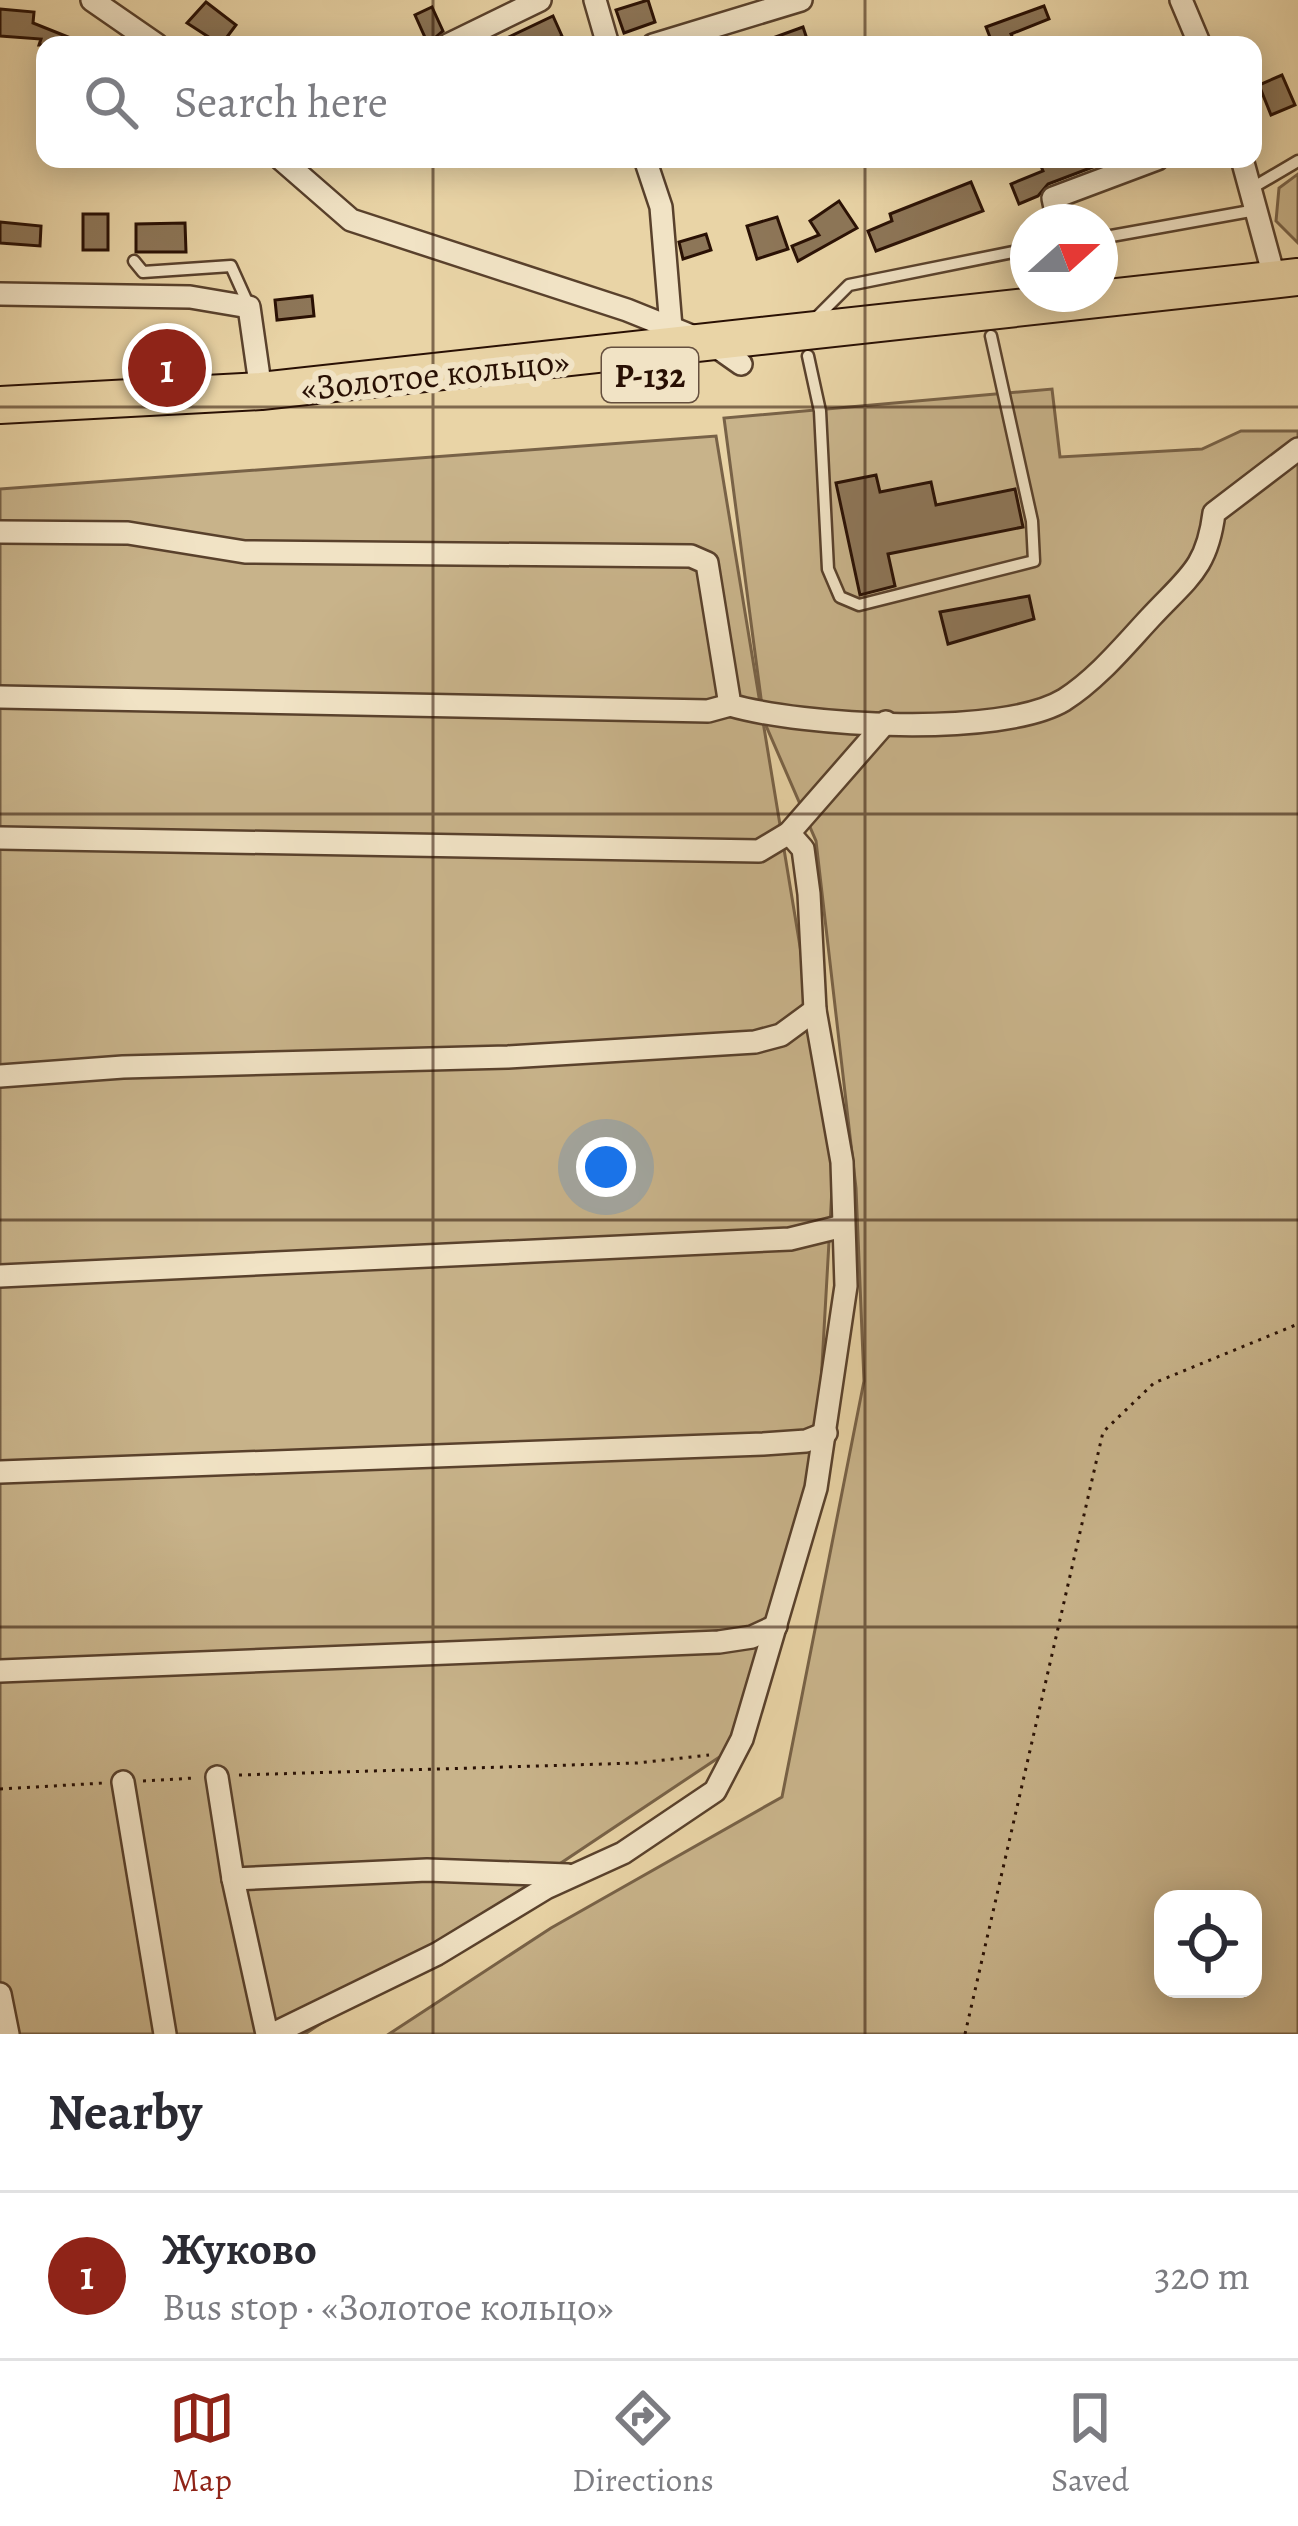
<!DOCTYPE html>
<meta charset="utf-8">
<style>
:root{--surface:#fff;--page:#f7f7f7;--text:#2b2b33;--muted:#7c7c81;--line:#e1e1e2;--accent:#8f2418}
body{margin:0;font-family:Alegreya,serif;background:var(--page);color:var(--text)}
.controls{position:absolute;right:36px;bottom:36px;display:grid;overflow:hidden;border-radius:24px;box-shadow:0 6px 30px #0003}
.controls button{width:108px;height:108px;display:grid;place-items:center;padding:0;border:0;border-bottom:3px solid var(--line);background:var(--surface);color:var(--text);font:60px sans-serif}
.compass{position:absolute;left:1010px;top:204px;width:108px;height:108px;border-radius:50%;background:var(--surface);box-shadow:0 6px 30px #0003;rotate:69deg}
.you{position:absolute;left:606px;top:1167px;width:42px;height:42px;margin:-30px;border:9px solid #fff;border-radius:50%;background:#1a73e8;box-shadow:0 0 0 18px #1a73e833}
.badge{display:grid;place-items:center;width:78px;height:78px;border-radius:50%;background:var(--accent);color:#fff;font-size:39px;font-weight:700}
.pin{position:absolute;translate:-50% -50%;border:6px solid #fff;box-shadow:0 3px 12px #0006}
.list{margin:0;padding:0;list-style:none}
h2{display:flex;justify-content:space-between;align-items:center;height:156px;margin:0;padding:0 48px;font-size:51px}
h2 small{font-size:39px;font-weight:400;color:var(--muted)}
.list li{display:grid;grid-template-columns:78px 1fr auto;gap:36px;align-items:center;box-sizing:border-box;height:168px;padding:0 48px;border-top:3px solid var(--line)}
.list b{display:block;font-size:45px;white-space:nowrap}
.list p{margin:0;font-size:39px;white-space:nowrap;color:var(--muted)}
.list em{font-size:39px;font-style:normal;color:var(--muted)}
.icon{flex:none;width:66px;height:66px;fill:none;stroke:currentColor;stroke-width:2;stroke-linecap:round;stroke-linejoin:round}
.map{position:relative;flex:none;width:1298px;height:2034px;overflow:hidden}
.search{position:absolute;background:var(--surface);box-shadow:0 6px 30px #0003;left:36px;right:36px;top:36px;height:132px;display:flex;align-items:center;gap:30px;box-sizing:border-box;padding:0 42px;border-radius:24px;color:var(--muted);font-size:45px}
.sheet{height:324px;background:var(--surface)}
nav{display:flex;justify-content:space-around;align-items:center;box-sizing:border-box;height:168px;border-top:3px solid var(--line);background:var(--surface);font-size:33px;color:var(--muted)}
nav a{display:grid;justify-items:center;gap:6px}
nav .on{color:var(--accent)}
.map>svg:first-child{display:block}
.green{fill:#c8b38a;stroke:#786247;stroke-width:3;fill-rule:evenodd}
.building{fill:#8d7658;stroke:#291004;stroke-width:3}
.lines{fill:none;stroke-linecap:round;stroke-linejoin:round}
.service-casing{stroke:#59412c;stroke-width:15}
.minor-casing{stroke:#59412c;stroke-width:26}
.trunk-casing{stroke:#291004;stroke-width:40}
.path{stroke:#291004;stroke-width:3;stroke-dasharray:3 6;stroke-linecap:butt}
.service{stroke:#f1e3c5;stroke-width:10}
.minor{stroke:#f1e3c5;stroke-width:21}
.trunk{stroke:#e9d4a6;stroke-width:36}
.grid{fill:none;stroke:#291004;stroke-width:3;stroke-opacity:0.55}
.labels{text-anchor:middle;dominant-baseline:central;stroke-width:12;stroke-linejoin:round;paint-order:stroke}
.shield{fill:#f1e3c5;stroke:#654f3e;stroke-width:3}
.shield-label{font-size:33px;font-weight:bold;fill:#291004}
.street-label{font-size:36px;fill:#291004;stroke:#f1e3c5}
</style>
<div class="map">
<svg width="1298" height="2034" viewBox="0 0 1298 2034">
<rect width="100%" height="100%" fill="#e9d4a6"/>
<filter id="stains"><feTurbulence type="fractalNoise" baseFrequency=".00167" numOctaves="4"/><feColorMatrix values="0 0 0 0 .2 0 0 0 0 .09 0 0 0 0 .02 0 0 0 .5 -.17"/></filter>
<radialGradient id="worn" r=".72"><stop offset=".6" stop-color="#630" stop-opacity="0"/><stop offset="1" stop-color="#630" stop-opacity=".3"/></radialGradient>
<g class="green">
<path d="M1298 174V243L1276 221 1279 188Z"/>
<path d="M1052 389 1060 457 1202 449 1241 431H1298V2034H389L551 1928 782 1797 864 1381 856 1188 816 841 764 721 724 418ZM1163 1899H1253V1989H1163Z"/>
<path d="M716 436 834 1153 816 1472 733 1748 305 2034H0V489Z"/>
</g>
<g class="building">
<path d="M648 0 655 22 624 33 616 10Z"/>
<path d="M206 2 236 25 221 45 187 23Z"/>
<path d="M1044 6 1049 19 1011 34 1016 45H993L986 27Z"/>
<path d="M432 7 443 31 428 44 415 15Z"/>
<path d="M0 9 34 12 33 23 88 45H39L41 39 0 36Z"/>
<path d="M553 16 562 36 553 41 555 45H492Z"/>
<path d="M803 27 809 45H760L759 43Z"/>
<path d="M1282 75 1295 105 1271 115 1259 85Z"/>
<path d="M1038 159H1114L1048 184 1038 196 1019 204 1011 184 1043 171Z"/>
<path d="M971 182 983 211 876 251 868 231 892 221 890 214Z"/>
<path d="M839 201 857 228 798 261 792 246 819 235 810 221Z"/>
<rect x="83" y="214" width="25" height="36"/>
<path d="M777 217 788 249 757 259 747 226Z"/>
<path d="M0 222 41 226 40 246 0 243Z"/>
<path d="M185 223 186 252H136V224Z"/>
<path d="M706 234 711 250 683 259 679 242Z"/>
<path d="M312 296 314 316 277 320 275 300Z"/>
<path d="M876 475 880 492 931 482 936 505 1015 489 1023 527 888 554 895 586 860 595 836 483Z"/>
<path d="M1029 596 1034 619 948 644 940 612Z"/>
</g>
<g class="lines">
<g class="service-casing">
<g id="service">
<path d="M1252 188 1298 161"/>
<path d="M1100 238 1256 210"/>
<path d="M134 261 143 272 231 266 249 306"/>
<path d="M813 321 849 285 1028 249"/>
<path d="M808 356 820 411 828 569 840 597 859 605 1034 561 1032 521 991 336"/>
</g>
</g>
<g class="minor-casing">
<g id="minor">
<path d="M92 0 157 45"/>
<path d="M595 0 608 45"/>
<path d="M1181 0 1200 45"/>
<path d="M448 45 540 0"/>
<path d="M653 45 801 0"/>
<path d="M281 159 351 220 627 310 714 345 741 364"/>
<path d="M645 159 661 207 671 327"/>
<path d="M1242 159 1275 280"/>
<path d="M1058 222 1053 198 1157 159"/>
<path d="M0 294 190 297 249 307 261 391"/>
<path d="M0 532 128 533 245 552 691 556 707 563 730 705C801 726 1001 738 1064 700 1097 679 1124 646 1150 618 1187 578 1207 569 1214 513L1298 449"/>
<path d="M0 697 708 711 730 705"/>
<path d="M0 838 759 851 789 833 886 722"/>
<path d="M0 1076 123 1067 508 1057 755 1042 781 1035 815 1010"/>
<path d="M0 1276 790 1239 843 1226"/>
<path d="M0 1472 763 1444 806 1441 826 1433"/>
<path d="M0 1671 719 1642 752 1637 776 1626"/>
<path d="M217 1777 233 1879 427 1870 568 1875"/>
<path d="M123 1782 165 2034"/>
<path d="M233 1879 267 2034"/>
<path d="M0 1994 8 2034"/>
<path d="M273 2034 437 1954 546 1888 623 1853 715 1791 742 1739 816 1488 846 1286 842 1162 815 1010 809 894 803 849 789 833"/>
</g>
</g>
<g class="trunk-casing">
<path id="trunk" d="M0 405 261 391 1298 277"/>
</g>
<g class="path">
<path d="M239 1775 637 1763 709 1755"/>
<path d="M143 1781 194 1778"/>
<path d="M0 1789 104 1783"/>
<path d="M965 2034 1103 1432 1154 1383 1298 1324"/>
</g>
<use href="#service" class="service"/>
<use href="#minor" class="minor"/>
<use href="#trunk" class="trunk"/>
</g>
<path class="grid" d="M433 0V45M865 0V45M433 159V2034M865 159V2034M0 407H1298M0 814H1298M0 1220H1298M0 1627H1298"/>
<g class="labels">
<rect class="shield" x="602" y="348" width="96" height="54" rx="9"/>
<g class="shield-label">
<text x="650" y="375">Р-132</text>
</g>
<g class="street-label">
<text transform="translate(435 374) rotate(-6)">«Золотое кольцо»</text>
</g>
</g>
<rect width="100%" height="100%" filter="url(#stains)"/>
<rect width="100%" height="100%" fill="url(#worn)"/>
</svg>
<div class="controls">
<button><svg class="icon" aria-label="locate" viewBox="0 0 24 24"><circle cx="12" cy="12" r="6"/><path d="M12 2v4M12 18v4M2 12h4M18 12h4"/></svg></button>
</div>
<svg class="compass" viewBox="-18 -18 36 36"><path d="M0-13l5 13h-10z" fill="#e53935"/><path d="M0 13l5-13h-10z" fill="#7c7c81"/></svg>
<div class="you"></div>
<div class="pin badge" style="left:167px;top:368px">1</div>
<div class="search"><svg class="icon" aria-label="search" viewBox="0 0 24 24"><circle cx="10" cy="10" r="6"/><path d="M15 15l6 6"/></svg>Search here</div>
</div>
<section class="sheet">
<h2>Nearby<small></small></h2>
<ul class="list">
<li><span class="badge">1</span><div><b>Жуково</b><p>Bus stop · «Золотое кольцо»</p></div><em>320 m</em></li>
</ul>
</section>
<nav>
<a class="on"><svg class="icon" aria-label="map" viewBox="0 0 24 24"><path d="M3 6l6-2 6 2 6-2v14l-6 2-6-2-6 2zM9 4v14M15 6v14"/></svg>Map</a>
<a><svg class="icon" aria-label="directions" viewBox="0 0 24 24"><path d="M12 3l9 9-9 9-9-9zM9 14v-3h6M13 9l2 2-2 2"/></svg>Directions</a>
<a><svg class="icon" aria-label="saved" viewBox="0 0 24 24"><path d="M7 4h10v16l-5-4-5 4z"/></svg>Saved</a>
</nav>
